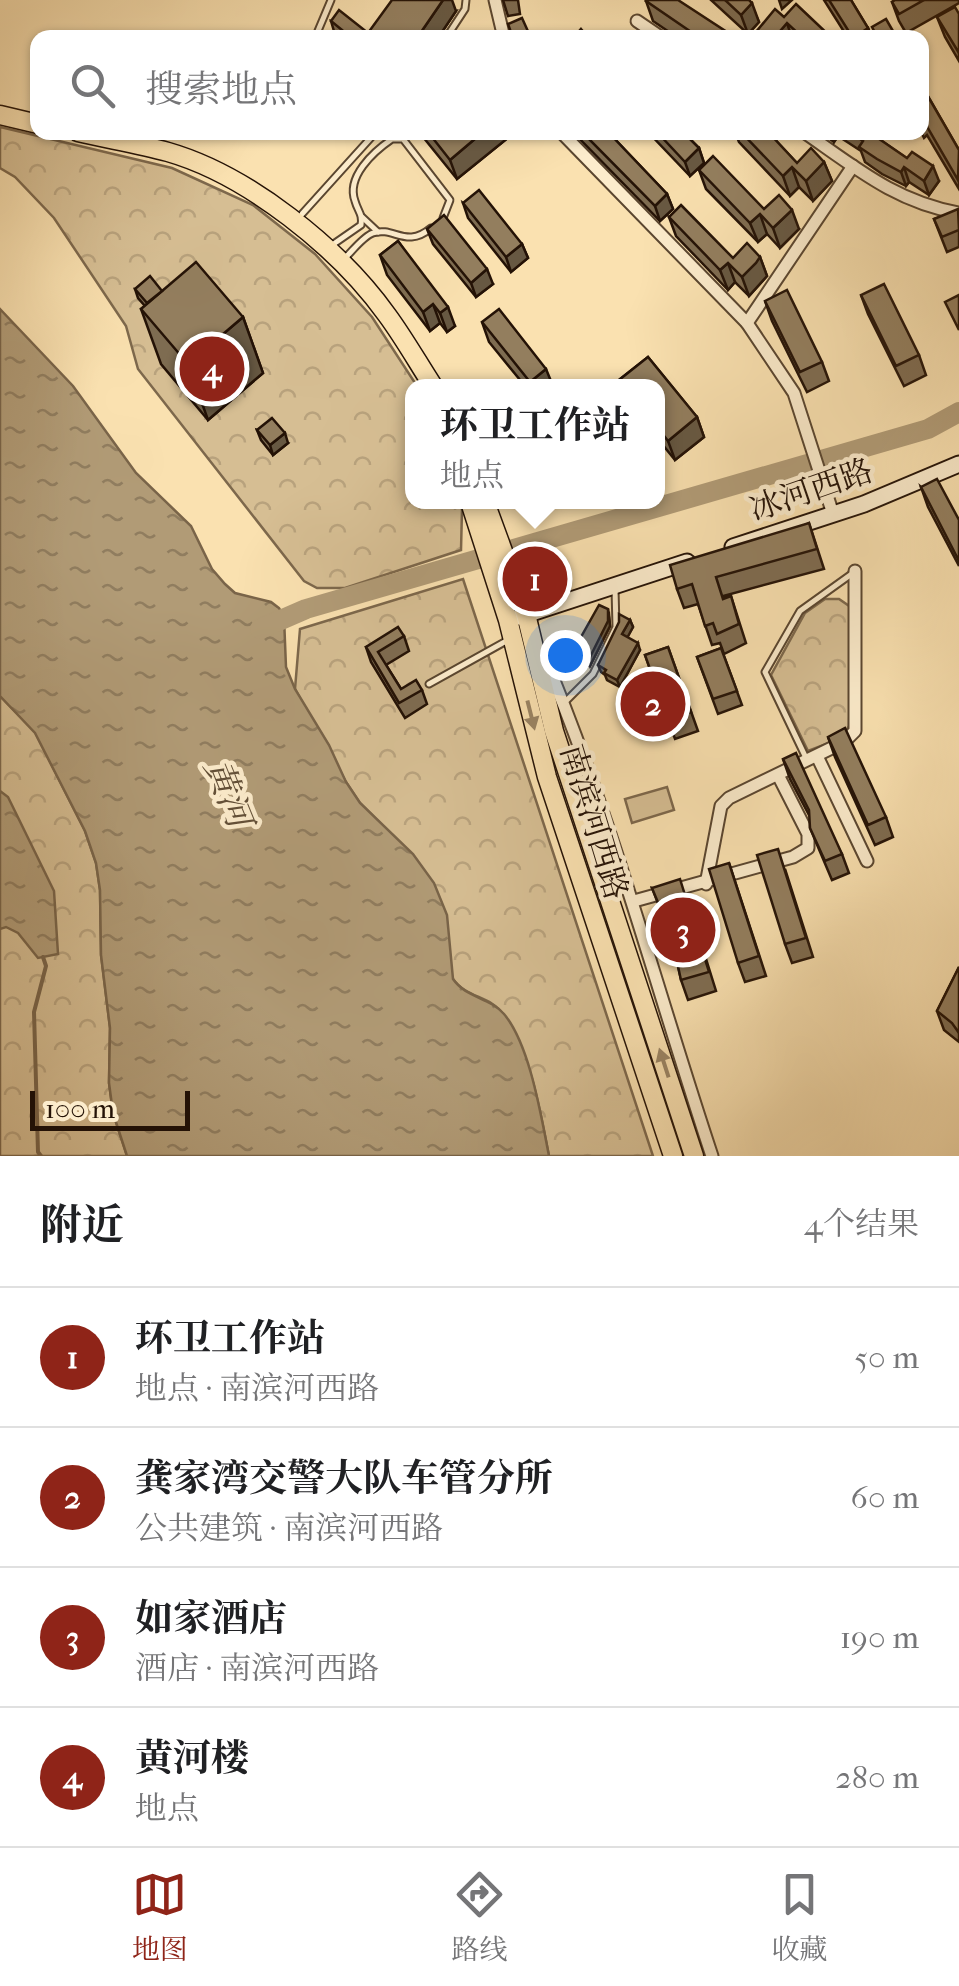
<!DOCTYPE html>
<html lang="zh">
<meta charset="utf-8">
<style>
:root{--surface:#fff;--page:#f2f2f2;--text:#202124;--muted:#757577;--line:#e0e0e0;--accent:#8f2418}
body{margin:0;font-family:"IM FELL French Canon","Noto Serif SC",serif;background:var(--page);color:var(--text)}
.scale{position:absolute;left:30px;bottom:25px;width:160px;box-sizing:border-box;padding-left:10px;border:5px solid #241206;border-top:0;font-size:28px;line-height:35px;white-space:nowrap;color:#241206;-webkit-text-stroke:8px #fceccc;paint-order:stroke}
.you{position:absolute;left:565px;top:655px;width:35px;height:35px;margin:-25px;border:8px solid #fff;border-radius:50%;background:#1a73e8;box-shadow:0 0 0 15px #1a73e833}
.badge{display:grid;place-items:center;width:65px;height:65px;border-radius:50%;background:var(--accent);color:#fff;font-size:32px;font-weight:700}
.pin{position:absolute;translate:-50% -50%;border:5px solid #fff;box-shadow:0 2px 10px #0006}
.popup{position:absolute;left:405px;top:379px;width:260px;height:130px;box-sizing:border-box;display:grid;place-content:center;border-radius:20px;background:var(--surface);filter:drop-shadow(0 2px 8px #0005);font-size:32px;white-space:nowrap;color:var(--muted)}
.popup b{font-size:38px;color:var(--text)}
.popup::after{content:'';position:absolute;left:50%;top:100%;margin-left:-20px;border:20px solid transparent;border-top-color:var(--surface)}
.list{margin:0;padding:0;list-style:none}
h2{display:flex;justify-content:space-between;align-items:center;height:130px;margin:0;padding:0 40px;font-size:42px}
h2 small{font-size:32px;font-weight:400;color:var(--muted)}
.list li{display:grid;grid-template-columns:65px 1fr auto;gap:30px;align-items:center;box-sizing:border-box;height:140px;padding:0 40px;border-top:2px solid var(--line)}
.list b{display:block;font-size:38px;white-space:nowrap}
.list p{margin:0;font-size:32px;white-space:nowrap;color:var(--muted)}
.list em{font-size:32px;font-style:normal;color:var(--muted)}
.icon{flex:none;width:55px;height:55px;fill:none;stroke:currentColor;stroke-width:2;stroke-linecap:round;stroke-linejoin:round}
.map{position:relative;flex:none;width:959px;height:1156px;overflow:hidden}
.search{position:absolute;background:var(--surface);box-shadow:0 2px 8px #0004;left:30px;right:30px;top:30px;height:110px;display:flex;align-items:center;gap:25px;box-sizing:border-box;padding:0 35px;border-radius:20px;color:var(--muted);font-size:38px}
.sheet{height:690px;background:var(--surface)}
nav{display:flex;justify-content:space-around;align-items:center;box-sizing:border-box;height:140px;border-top:2px solid var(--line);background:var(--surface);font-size:28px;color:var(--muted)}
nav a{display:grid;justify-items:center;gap:5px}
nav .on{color:var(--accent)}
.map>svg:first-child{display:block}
.park{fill:url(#park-crowns);stroke:#7d684c;stroke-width:2.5}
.garden{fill:#d6be93;stroke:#7d684c;stroke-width:2.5}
.water{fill:url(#water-ripples);stroke:#796449;stroke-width:2.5}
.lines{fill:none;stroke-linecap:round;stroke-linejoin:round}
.stream{stroke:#796449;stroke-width:4}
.river{stroke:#b19b76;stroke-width:20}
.service-casing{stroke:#5a4630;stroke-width:9}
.minor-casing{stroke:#5a4630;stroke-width:15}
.secondary-casing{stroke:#241206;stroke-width:19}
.trunk-casing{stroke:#241206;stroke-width:21}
.service{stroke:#fceccc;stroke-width:5}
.minor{stroke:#fceccc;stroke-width:11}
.secondary{stroke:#fceccc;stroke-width:15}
.trunk{stroke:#fae1b0;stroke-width:18}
.wall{fill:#7e6c51;stroke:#241206;stroke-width:2.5}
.shaded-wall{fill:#675842;stroke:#241206;stroke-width:2.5}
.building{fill:#937e5e;stroke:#241206;stroke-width:2.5}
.oneway{fill:#9a8464}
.labels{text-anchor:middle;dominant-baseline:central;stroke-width:9;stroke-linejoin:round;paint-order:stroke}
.street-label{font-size:32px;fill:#241206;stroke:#fceccc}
.water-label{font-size:35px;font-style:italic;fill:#635038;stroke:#fceccc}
</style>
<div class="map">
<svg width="959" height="1156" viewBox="0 0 959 1156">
<defs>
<pattern id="park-crowns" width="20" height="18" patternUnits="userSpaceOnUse" patternTransform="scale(2.5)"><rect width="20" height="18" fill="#d6be93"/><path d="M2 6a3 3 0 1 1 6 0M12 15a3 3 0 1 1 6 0" fill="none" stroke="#b8a27d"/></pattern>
<pattern id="water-ripples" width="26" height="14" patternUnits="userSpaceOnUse" patternTransform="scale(2.5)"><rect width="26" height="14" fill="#b19b76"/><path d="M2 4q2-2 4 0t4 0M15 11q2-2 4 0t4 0" fill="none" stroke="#907d5f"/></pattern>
</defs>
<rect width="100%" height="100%" fill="#fae1b0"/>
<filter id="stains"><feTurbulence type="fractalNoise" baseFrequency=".002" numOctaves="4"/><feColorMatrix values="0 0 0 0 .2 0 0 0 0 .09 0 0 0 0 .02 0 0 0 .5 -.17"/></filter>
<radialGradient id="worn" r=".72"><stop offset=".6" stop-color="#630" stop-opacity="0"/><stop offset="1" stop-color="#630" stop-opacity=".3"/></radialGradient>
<g class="park">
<path d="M0 127 172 168 253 205 315 254 372 317 417 386H412V502H460L462 510 461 550 345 588H317L304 581 138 369 126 326 54 218 15 177 0 168Z"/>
<path d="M463 579 653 1156H549C540 1110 531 1053 503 1014 491 996 466 998 453 979L379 822 360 803 346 782 295 689 300 629Z"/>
<path d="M825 599H839L852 608 849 726 842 738 808 751 771 675 805 613Z"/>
<path d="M0 696 35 732 85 831 96 863 100 890 101 955 110 1028 109 1083 113 1113 127 1156H0Z"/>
</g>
<path class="garden" d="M667 787 674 810 632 823 625 799Z"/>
<g class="water">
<path d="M0 309 73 386 136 473 191 526 212 569 225 584 235 593 271 602 279 608 284 617 286 667 295 689 329 745 346 782 360 803 413 854 434 883 447 915 453 979C466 998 489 997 504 1014 530 1045 541 1116 549 1156H127L113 1113 109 1083 110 1028 101 955 100 890 96 863 85 831 35 733 0 696Z"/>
<path d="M0 791 8 797 54 891 58 954 38 958 18 933 6 927 0 929Z"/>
</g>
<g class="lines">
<path class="stream" d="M41 1156 38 1152 34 1012 46 966 43 957"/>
<path class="river" d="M260 629 306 609 928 429 959 412"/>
<g class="service-casing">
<g id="service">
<path d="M315 38 331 0"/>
<path d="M446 38 465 9 466 0"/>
<path d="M302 214 376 132"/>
<path d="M362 217 378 232"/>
<path d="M335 243 361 225C363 214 358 212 355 201 346 177 373 152 392 139H403L450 200 443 218"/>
<path d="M347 256C354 249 364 236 373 233 394 226 406 249 431 228"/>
<path d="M494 386H495"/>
<path d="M429 684 510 639"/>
<path d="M566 701 593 674 616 627 615 589"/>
<path d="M807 760 765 672 800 611 853 573"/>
</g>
</g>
<g class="minor-casing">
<g id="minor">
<path d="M495 0 504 38"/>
<path d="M637 21 662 38"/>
<path d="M561 132 747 323 853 166"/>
<path d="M804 132C856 168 896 202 959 213"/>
<path d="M747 323 794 393 833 514"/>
<path d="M543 654C612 817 656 988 712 1156"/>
<path d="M817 756 867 861"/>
<path d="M706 884 721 806 729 798 844 742 855 731V571"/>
<path d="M634 901 793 857 808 848V834L778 775"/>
</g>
</g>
<g class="secondary-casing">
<g id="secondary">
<path d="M733 547 864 504 959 464"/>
<path d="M519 617 687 562"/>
</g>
</g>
<g class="trunk-casing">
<g id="trunk">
<path d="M0 115 38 124"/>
<path d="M78 132C108 139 139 144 168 152 248 175 339 248 387 315 404 338 418 363 433 386"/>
<path d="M470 502 508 620 547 777 673 1156"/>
<path d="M485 502 526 614 554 731 694 1156"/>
</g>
</g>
<use href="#service" class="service"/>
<use href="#minor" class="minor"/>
<use href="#secondary" class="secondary"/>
<use href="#trunk" class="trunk"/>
</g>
<g class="wall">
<path d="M503 0H518L520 14 508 16Z"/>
<path d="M711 0H749L759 22 748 34Z"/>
<path d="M824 0H851L868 28 872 38H848Z"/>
<path d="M895 0H959V3L906 33 899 21 892 2Z"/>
<path d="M646 1 730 34 731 38H678L653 21Z"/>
<path d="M456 11 438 38H336L331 21 368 33Z"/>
<path d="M959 14V61L945 37 937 17Z"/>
<path d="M784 17 832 38H751Z"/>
<path d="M922 86 959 150V189L927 135 924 138 921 132Z"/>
<path d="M419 132H507L509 137 457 179Z"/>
<path d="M573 132H608L667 194 673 209 660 221Z"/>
<path d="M648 132H683L699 148 704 163 690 176Z"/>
<path d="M735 132H768L797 163 824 162 832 181 813 201 799 187 790 196 739 142Z"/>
<path d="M820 132H869L939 181 929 195 909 182 906 186 882 174 865 162 861 151 838 136 834 142Z"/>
<path d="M699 170 764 209 799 229 780 248 767 234 758 242 706 189Z"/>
<path d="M463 203 522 244 528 258 511 272 468 218Z"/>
<path d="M959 211V247L947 252 934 219Z"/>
<path d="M669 217 733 258 760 257 767 276 749 296 735 282 728 290 676 236Z"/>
<path d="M427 229 493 284 476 297 433 244Z"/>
<path d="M398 241 455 326 447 332 440 323 430 331 387 275 380 255Z"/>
<path d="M135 289 162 291 243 317 263 373 208 420 161 364 141 309 145 306 138 298Z"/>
<path d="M861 295 919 355 926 375 904 386 868 314Z"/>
<path d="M765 301 822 362 829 381 807 392 772 321Z"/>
<path d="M482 322 553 386H525L489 342Z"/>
<path d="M648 357 697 417 704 437 675 460 658 439V386H621L619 380Z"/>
<path d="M257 430 288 443 273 455 261 440Z"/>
<path d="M921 487 959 520V566L928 507Z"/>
<path d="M809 523 824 569 723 596 724 598 731 596 746 643 724 654 720 643 712 645 698 604 684 608 677 589Z"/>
<path d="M609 614 610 626 590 666 574 658 572 653Z"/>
<path d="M630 620 633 627 627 637 640 650 620 687 607 680 605 675 601 672 598 665Z"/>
<path d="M404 636 409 651 386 665 401 689 422 690 427 704 405 718 371 662 366 647Z"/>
<path d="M668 647 698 731 675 739 645 655Z"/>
<path d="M721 648 742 705 718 714 697 657Z"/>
<path d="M828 737 886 817 893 837 875 845 835 757Z"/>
<path d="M783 759 842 854 849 873 832 880 810 828V817L790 779Z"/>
<path d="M729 863 766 976 745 982 738 963Z"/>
<path d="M785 869 813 957 792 963 785 944Z"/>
<path d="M652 888 687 898 716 991 688 1000 681 980 672 939Z"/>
<path d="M959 967V1042L944 1030 937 1011Z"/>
</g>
<g class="shaded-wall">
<path d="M443 0H452L456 11 438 38H417Z"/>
<path d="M779 0H792L782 9Z"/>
<path d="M752 3 759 22 748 34 741 15Z"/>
<path d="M787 23 792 38H774Z"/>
<path d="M868 28 872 38H854Z"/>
<path d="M483 132H507L509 137 457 179 450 160Z"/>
<path d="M831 132H837L838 136 834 142Z"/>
<path d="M699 148 704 163 690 176 685 162Z"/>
<path d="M824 162 832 181 813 201 806 181Z"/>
<path d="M933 166 939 181 929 195 924 181Z"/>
<path d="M792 167 799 187 790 196 783 176Z"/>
<path d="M904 167 909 182 906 186 901 172Z"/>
<path d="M667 194 673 209 660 221 655 206Z"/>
<path d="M792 210 799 229 780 248 773 228Z"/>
<path d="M760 214 767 234 758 242 750 223Z"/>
<path d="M522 244 528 258 511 272 506 257Z"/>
<path d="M760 257 767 276 749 296 742 277Z"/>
<path d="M728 263 735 282 728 290 720 270Z"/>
<path d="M487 269 493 284 476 297 471 283Z"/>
<path d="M433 304 440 323 430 331 423 312Z"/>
<path d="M448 307 455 326 447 332 440 313Z"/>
<path d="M243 317 263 373 208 420 188 364Z"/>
<path d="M546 369 553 386H532L530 382Z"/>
<path d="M697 417 704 437 675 460 668 441Z"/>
<path d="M285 433 288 443 273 455 270 445Z"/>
<path d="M608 609 610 626 590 666 588 661Z"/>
<path d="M630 620 633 627 625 642 622 634Z"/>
<path d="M638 643 640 650 620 687 617 680Z"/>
</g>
<g class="building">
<path d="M392 0H443L417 38H336L342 30 331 21 339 10 368 33Z"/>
<path d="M647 0H678L730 34 728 38H700L646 1Z"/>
<path d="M725 0H749L752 3 741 15Z"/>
<path d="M829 0H851L868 28 853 38Z"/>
<path d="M895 0H924L899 14 892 2Z"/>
<path d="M796 4 832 38H803L787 23 774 38H751L775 9 784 17Z"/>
<path d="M955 7 959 14V53L937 17Z"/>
<path d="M522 18 531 38H513L508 24Z"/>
<path d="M886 19 897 38H878L872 27Z"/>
<path d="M581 29 589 38H573Z"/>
<path d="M922 86 959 150 958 180 922 118Z"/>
<path d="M428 132H483L450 160Z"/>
<path d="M582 132H608L667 194 655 206Z"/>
<path d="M657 132H683L699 148 685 162Z"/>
<path d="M741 132H768L797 163 811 148 824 162 806 181 792 167 783 176Z"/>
<path d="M850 132H869L907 158 912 152 933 166 924 181 904 167 901 172 877 159 859 147 863 141Z"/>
<path d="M713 156 764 209 779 195 792 210 773 228 760 214 750 223 699 170Z"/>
<path d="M479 190 522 244 506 257 463 203Z"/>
<path d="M681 205 733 258 747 243 760 257 756 263 742 277 728 263 720 270 669 217Z"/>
<path d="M958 209 959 230 942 237 934 219Z"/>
<path d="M444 215 487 269 471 283 427 229Z"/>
<path d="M398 241 448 307 440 313 433 304 423 312 380 255Z"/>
<path d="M196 262 243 317 188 364 141 309Z"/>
<path d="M150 276 162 291 147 303 135 289Z"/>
<path d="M884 284 919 355 896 366 861 295Z"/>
<path d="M787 290 822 362 800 372 765 301Z"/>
<path d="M959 295V330L945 302Z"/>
<path d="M499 309 546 369 530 382 482 322Z"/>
<path d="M648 357 697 417 668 441 658 428V386H624L619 380Z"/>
<path d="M272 418 285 433 270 445 257 430Z"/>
<path d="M937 479 959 520V561L921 487Z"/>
<path d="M809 523 817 549 716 577 723 599 731 596 739 624 717 634 713 623 705 626 692 584 677 589 670 565Z"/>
<path d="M599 605 608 609V621L588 661 572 653Z"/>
<path d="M619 614 630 620 622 634 638 643 617 680 604 673 606 670 598 665 619 622Z"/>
<path d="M398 627 404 636 378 652 401 689 416 680 422 690 399 703 366 647Z"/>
<path d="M668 647 691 712 668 720 645 655Z"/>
<path d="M721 648 737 691 713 699 697 657Z"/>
<path d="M845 728 886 817 868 825 828 737Z"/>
<path d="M796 753 842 854 825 861 810 828 809 810 783 759Z"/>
<path d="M778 849 806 938 785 944 757 855Z"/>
<path d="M729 863 759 956 738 963 709 869Z"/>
<path d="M680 879 709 972 681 980 671 934 652 888Z"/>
<path d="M959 967V1033L952 1023 937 1011Z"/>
</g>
<defs><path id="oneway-solid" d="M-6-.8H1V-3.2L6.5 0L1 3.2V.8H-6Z" transform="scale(2.5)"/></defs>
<g class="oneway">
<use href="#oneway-solid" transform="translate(531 715) rotate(76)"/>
<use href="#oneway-solid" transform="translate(664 1063) rotate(-108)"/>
</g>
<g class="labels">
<g class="street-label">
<text transform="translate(811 490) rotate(-19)">冰河西路</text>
<text transform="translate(594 822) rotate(73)">南滨河西路</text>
</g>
<g class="water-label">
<text transform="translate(228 793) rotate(68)">黄河</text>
</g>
</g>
<rect width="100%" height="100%" filter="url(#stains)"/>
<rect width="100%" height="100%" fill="url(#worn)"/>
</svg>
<div class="scale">100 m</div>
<div class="you"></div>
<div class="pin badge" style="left:535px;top:579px">1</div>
<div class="popup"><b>环卫工作站</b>地点</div>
<div class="pin badge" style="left:653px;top:704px">2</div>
<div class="pin badge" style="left:683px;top:930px">3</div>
<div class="pin badge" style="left:212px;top:369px">4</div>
<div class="search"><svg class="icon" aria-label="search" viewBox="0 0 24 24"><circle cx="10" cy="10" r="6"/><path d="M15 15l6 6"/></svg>搜索地点</div>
</div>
<section class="sheet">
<h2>附近<small>4个结果</small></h2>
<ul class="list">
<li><span class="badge">1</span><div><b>环卫工作站</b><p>地点 · 南滨河西路</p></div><em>50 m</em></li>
<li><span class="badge">2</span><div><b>龚家湾交警大队车管分所</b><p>公共建筑 · 南滨河西路</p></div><em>60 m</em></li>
<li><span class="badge">3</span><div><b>如家酒店</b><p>酒店 · 南滨河西路</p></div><em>190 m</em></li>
<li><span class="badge">4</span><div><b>黄河楼</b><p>地点</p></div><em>280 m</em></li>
</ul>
</section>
<nav>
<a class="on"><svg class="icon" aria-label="map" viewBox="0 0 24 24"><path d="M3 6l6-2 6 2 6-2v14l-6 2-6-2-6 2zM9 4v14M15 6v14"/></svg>地图</a>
<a><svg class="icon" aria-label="directions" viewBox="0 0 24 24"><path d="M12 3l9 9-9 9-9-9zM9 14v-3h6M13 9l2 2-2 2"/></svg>路线</a>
<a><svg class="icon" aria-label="saved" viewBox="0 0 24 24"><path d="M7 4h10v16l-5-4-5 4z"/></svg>收藏</a>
</nav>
